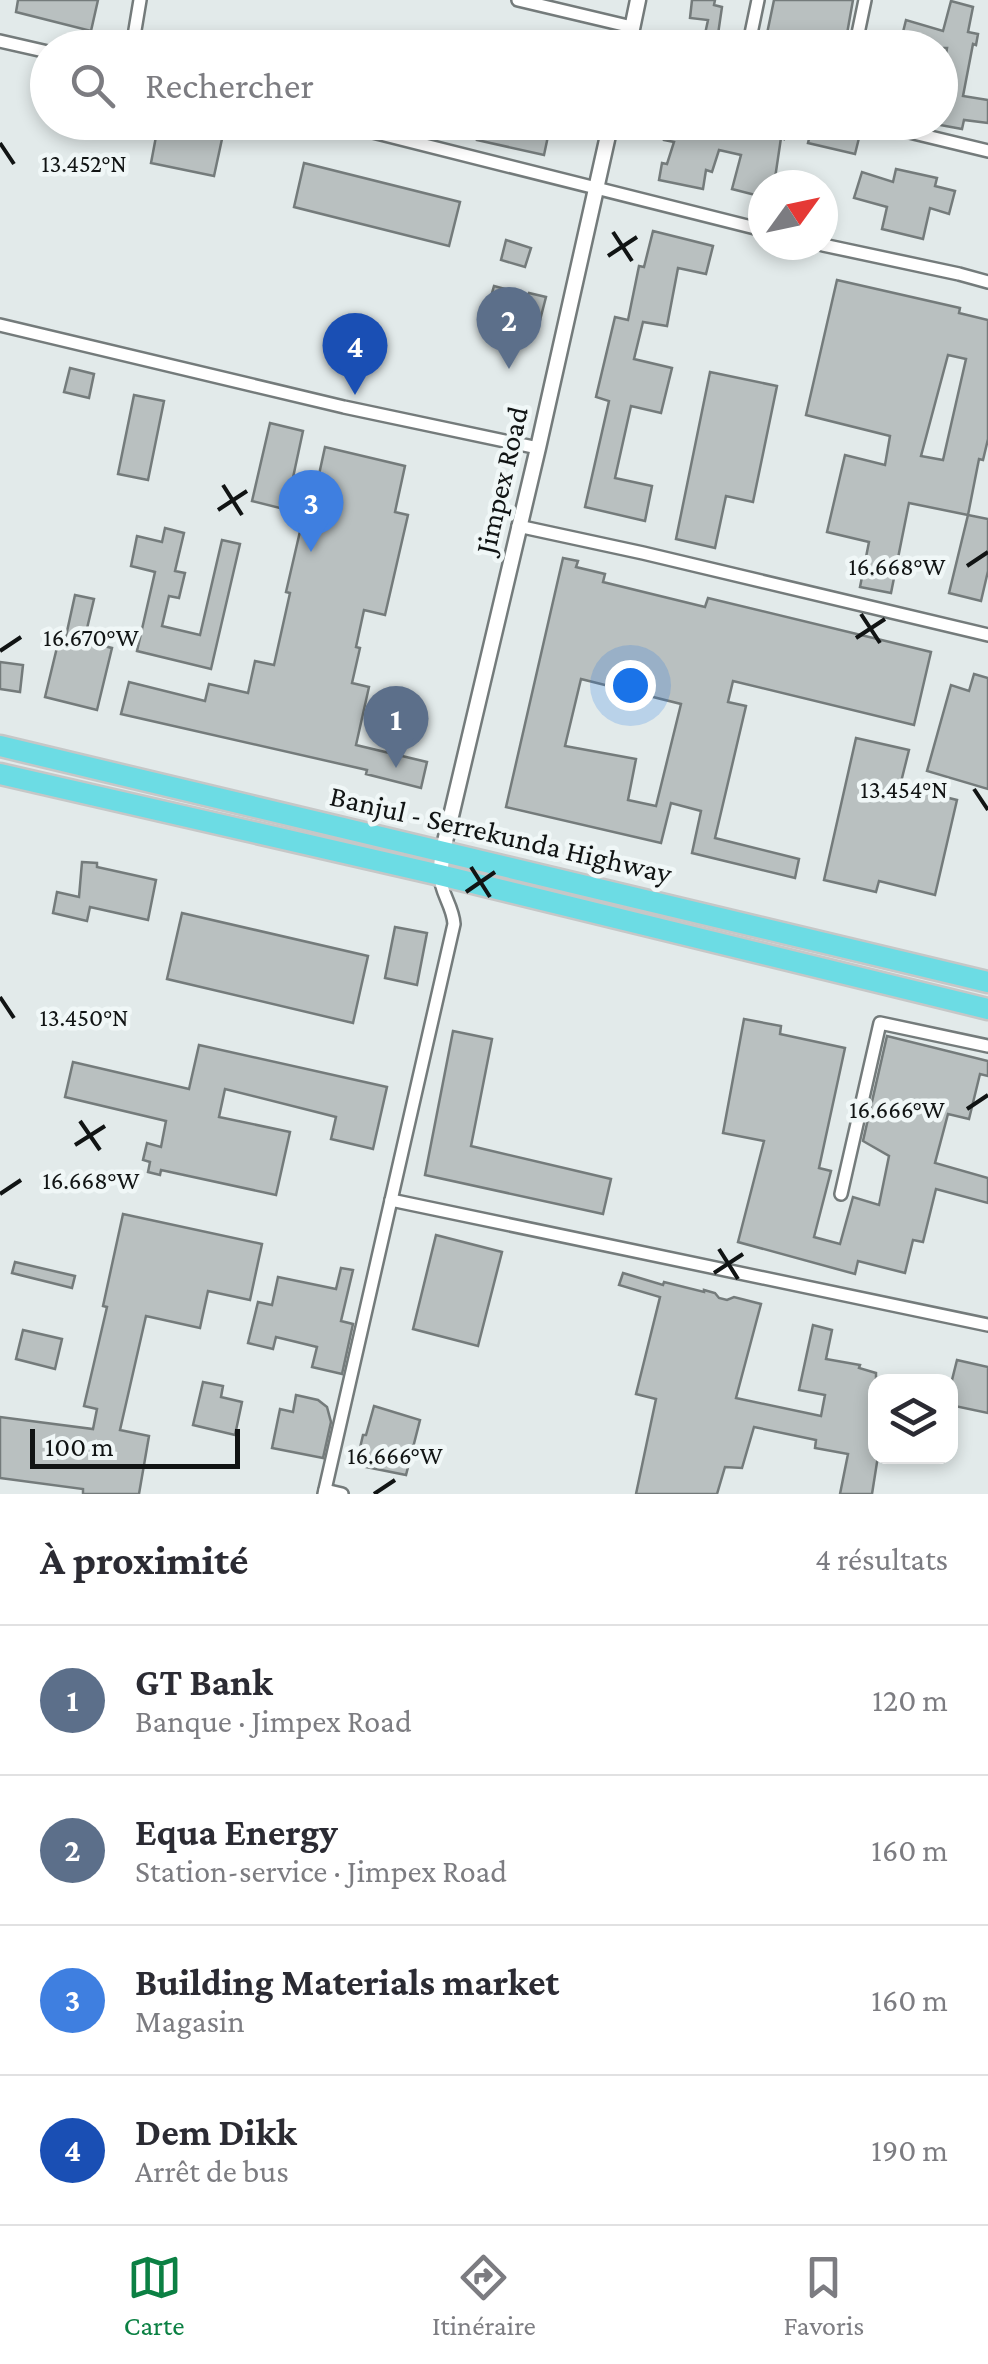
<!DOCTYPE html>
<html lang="fr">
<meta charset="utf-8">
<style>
:root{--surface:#fff;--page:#f2f2f3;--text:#2b2b33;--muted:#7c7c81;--line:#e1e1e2;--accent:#0b8043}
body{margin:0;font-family:"Crimson Pro",serif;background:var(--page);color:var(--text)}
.controls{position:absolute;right:30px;bottom:30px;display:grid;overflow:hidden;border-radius:20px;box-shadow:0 5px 15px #0003}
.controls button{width:90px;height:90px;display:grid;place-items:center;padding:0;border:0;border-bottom:2px solid var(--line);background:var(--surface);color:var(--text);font:50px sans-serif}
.compass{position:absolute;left:748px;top:170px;width:90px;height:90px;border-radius:50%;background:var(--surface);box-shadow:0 5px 15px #0003;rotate:57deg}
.scale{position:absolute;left:30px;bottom:25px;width:210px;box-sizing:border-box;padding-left:10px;border:5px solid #111414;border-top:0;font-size:28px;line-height:35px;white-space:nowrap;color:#111414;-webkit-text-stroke:8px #f0f7f7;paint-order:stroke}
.you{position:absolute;left:630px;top:685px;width:35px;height:35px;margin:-25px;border:8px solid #fff;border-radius:50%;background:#1a73e8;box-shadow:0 0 0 15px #1a73e833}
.badge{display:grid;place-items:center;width:65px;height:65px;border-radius:50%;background:var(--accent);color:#fff;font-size:32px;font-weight:700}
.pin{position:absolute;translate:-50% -82px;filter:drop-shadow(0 2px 5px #0008)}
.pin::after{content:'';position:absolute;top:52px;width:35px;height:30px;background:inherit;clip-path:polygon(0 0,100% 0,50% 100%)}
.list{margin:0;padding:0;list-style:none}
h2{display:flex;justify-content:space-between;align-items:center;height:130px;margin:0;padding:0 40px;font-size:42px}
h2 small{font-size:32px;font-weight:400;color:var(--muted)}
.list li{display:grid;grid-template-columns:65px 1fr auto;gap:30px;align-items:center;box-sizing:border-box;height:150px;padding:0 40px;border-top:2px solid var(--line)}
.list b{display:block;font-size:38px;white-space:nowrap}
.list p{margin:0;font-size:32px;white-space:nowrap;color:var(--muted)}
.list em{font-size:32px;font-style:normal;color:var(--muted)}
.icon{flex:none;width:55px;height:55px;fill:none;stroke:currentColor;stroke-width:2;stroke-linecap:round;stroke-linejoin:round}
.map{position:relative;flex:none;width:988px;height:1494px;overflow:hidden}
.search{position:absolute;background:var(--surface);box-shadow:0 5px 15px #0003;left:30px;right:30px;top:30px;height:110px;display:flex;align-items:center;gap:25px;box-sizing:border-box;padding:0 35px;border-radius:55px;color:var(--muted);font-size:38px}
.sheet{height:730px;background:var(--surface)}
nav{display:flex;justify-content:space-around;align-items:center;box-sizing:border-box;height:140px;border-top:2px solid var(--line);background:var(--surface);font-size:28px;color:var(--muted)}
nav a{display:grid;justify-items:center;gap:5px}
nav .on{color:var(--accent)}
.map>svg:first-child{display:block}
.building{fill:#b9c0c0;stroke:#747b7b;stroke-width:2.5;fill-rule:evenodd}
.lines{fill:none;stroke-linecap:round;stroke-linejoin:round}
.minor-casing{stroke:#747b7b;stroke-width:16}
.tertiary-casing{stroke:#747b7b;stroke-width:19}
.trunk-casing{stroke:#c6c7c7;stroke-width:25}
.minor{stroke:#fff;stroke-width:11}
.tertiary{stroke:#fff;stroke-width:14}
.trunk{stroke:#6cdce4;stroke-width:20}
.ticks{fill:none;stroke:#111414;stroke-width:4}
.labels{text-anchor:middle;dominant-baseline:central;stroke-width:9;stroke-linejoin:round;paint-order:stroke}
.street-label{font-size:30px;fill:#111414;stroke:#f0f7f7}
.ticks-label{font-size:25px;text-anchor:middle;fill:#111414;stroke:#f0f7f7;stroke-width:9;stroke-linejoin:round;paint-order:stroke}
</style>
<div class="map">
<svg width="988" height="1494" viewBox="0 0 988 1494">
<rect width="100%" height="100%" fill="#e2eaea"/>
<g class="building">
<path d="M18 0H98L91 31 16 12Z"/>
<path d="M692 0H715L714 5 722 7 716 48H702L708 20 690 18Z"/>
<path d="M774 0H853L845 45 795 36 793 48H764Z"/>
<path d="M951 1 973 7 968 32 978 34 976 45 973 44 963 96 988 100V123L964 120 962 129 940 125V92L947 48H899L906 20 943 31Z"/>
<path d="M480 122H551L544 155 477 140Z"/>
<path d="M667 122H787L784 139 781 138 774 185H763V197L732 189 741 155 719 150 712 172 706 170 703 189 659 180 662 163 667 164 674 142 664 140Z"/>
<path d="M813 122 860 134 855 154 808 143Z"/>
<path d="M158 126 222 139 214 176 151 163Z"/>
<path d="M304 163 460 202 449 246 294 207Z"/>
<path d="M896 169 937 178 935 186 955 191 949 214 930 208 923 239 882 229 887 207 854 198 862 172 893 182Z"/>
<path d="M653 231 713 246 706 274 678 268 667 326 643 322 634 359 672 368 661 413 631 406 615 478 652 486 645 521 585 507 609 401 596 397 615 317 628 320 639 266 644 267Z"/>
<path d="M506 240 531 248 525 267 501 260Z"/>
<path d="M837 280 960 308 959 313 988 320V439L983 460 979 459 968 515 909 503 891 593 860 587 869 542 827 532 845 455 885 465 890 436 806 415ZM948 355 966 359 943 460 921 456Z"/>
<path d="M494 286 528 295 529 293 546 297 538 328 520 323 522 316 488 307Z"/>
<path d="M70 368 94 374 89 398 64 392Z"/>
<path d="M710 372 777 386 753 502 726 496 715 548 676 539Z"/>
<path d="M134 395 164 401 148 480 118 474Z"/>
<path d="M270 423 303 431 291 487 315 493 325 447 405 466 395 512 408 515 385 615 364 610 356 647 360 648 352 683 369 687 356 745 427 762 421 788 366 774 367 770 121 714 129 682 205 701 209 684 248 693 255 661 274 665 290 593 286 592 304 514 252 501Z"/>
<path d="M968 515 988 519V571L981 601 949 593Z"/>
<path d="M165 528 184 533 175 571 185 573 179 598 169 596 162 626 200 635 222 540 240 544 211 669 137 651 155 572 131 566 137 536 162 542Z"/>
<path d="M563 558 578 561 576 567 605 574 603 582 705 607 708 598 931 652 914 725 733 681 728 702 746 706 715 838 799 859 795 878 692 853 701 811 671 803 661 843 506 807ZM581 679 681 704 656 806 628 800 636 759 565 746Z"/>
<path d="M75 595 94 599 84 641 112 648 97 710 45 697 60 635 66 636Z"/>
<path d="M0 662 23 665 20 692 0 689Z"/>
<path d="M974 674 988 678V789L927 771 951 685 969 691Z"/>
<path d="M856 738 909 750 900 786 957 800 935 895 879 881 876 892 824 880Z"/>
<path d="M82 862 97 863V867L156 880 148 920 90 907 87 921 53 913 57 892 79 897Z"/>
<path d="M182 913 368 956 353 1023 167 979Z"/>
<path d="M395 927 427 933 417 985 385 978Z"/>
<path d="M744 1019 781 1026 780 1034 845 1048 819 1168 831 1171 814 1237 840 1244 853 1197 879 1205 889 1156 863 1141 887 1036 988 1061V1076L980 1074 969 1119 948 1114 935 1163 988 1178V1203L936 1189 923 1242 913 1240 905 1273 858 1261 855 1274 738 1242 764 1141 723 1133Z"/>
<path d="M453 1031 492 1039 471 1146 611 1179 603 1214 425 1175Z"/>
<path d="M199 1045 387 1087 373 1149 331 1139 336 1117 225 1089 219 1117 290 1132 276 1195 161 1170 160 1175 148 1172 150 1162 143 1160 147 1143 161 1147 166 1121 65 1097 73 1062 189 1089Z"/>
<path d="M123 1214 262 1244 250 1300 208 1291 200 1328 146 1316 120 1430 149 1436 139 1494H83V1489L0 1478V1417L93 1429 97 1409 84 1406 107 1307 103 1306Z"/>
<path d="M436 1235 502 1252 478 1346 413 1329Z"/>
<path d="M15 1262 75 1276 72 1288 12 1273Z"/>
<path d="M341 1268 353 1270 341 1321 353 1324 342 1374 312 1367 317 1347 276 1337 273 1349 248 1343 258 1302 272 1305 278 1277 336 1289Z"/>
<path d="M623 1273 663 1285 664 1282 704 1292V1290L715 1293 719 1298 727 1300 734 1297 761 1304 736 1398 821 1416 825 1395 799 1390 813 1325 832 1330 826 1359 860 1365 859 1368 876 1373V1456H878L872 1494H840L848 1454 815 1448 816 1440 754 1427 742 1468 725 1467 717 1494H636L656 1399 636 1394 660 1297 619 1285Z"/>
<path d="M23 1330 62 1339 55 1369 16 1359Z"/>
<path d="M957 1360 988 1367V1413L950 1405V1388Z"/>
<path d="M203 1382 223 1386 221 1397 242 1402 235 1435 193 1425Z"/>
<path d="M296 1395 318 1400 327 1407 331 1422 323 1458 272 1448 280 1409 293 1412Z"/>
<path d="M374 1406 420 1420 406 1475 356 1465 363 1435H366Z"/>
</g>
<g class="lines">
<g class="minor-casing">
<g id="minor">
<path d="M518 0 632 27"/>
<path d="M0 41 48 52"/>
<path d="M132 48 140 0"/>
<path d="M748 48 758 0"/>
<path d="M855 48 865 0"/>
<path d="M333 122 763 230"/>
<path d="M868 122 988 151"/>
<path d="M823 245 959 274 988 282"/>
<path d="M0 325 344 407 538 448"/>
<path d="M518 526 643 553 988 635"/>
<path d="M841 1194 880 1023 988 1046"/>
<path d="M391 1200 988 1325"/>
<path d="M325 1490 342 1494"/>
<path d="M324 1494 454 924C453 906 440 892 440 875"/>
</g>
</g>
<g class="tertiary-casing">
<g id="tertiary">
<path d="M628 48 638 0"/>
<path d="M440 875 443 850 538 448 611 122"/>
</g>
</g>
<g class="trunk-casing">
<g id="trunk">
<path d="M0 746 988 982"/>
<path d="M0 774 440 875 988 1009"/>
</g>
</g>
<use href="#minor" class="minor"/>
<use href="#tertiary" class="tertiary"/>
<use href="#trunk" class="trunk"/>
</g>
<path class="ticks" d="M0 143 14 164M613 232 632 261M608 256 637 237M223 485 242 515M218 510 247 491M967 566 988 552M861 614 880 643M856 638 885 619M0 651 21 637M974 789 988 810M471 867 490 897M466 892 495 872M0 997 14 1018M967 1109 988 1095M80 1121 100 1150M75 1145 105 1126M0 1194 21 1180M719 1249 738 1279M714 1273 743 1254M374 1494 395 1480"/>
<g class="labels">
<g class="street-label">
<text transform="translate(501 480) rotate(-77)">Jimpex Road</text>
<text transform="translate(501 834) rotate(13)">Banjul - Serrekunda Highway</text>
</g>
</g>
<g class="ticks-label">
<text x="84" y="172">13.452°N</text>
<text x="897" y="575">16.668°W</text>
<text x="91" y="646">16.670°W</text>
<text x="904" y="798">13.454°N</text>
<text x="84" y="1026">13.450°N</text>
<text x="897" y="1118">16.666°W</text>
<text x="91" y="1189">16.668°W</text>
<text x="395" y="1464">16.666°W</text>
</g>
</svg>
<div class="controls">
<button><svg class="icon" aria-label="layers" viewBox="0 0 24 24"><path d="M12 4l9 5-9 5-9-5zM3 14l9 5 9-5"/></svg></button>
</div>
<svg class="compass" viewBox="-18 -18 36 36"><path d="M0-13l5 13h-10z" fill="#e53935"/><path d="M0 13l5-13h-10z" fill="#7c7c81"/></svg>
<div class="scale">100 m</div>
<div class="you"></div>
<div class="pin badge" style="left:396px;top:768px;background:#5c6f8a">1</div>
<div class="pin badge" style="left:509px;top:369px;background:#5c6f8a">2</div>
<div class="pin badge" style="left:311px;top:552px;background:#3f7fe0">3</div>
<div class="pin badge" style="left:355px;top:395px;background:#1a4fb4">4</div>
<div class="search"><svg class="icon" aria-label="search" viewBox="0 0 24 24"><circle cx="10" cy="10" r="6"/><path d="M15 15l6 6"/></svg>Rechercher</div>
</div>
<section class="sheet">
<h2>À proximité<small>4 résultats</small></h2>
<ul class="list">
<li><span class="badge" style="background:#5c6f8a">1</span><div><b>GT Bank</b><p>Banque · Jimpex Road</p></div><em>120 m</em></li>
<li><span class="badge" style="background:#5c6f8a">2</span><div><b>Equa Energy</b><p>Station-service · Jimpex Road</p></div><em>160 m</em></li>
<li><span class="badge" style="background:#3f7fe0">3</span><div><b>Building Materials market</b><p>Magasin</p></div><em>160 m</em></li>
<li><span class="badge" style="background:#1a4fb4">4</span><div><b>Dem Dikk</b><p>Arrêt de bus</p></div><em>190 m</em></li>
</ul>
</section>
<nav>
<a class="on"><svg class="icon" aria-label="map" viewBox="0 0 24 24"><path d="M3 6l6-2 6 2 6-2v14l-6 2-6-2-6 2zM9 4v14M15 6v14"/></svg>Carte</a>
<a><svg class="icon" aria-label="directions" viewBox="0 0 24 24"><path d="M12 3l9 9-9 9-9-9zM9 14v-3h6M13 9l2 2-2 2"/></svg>Itinéraire</a>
<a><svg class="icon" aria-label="saved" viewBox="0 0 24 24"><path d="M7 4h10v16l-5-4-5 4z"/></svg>Favoris</a>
</nav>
